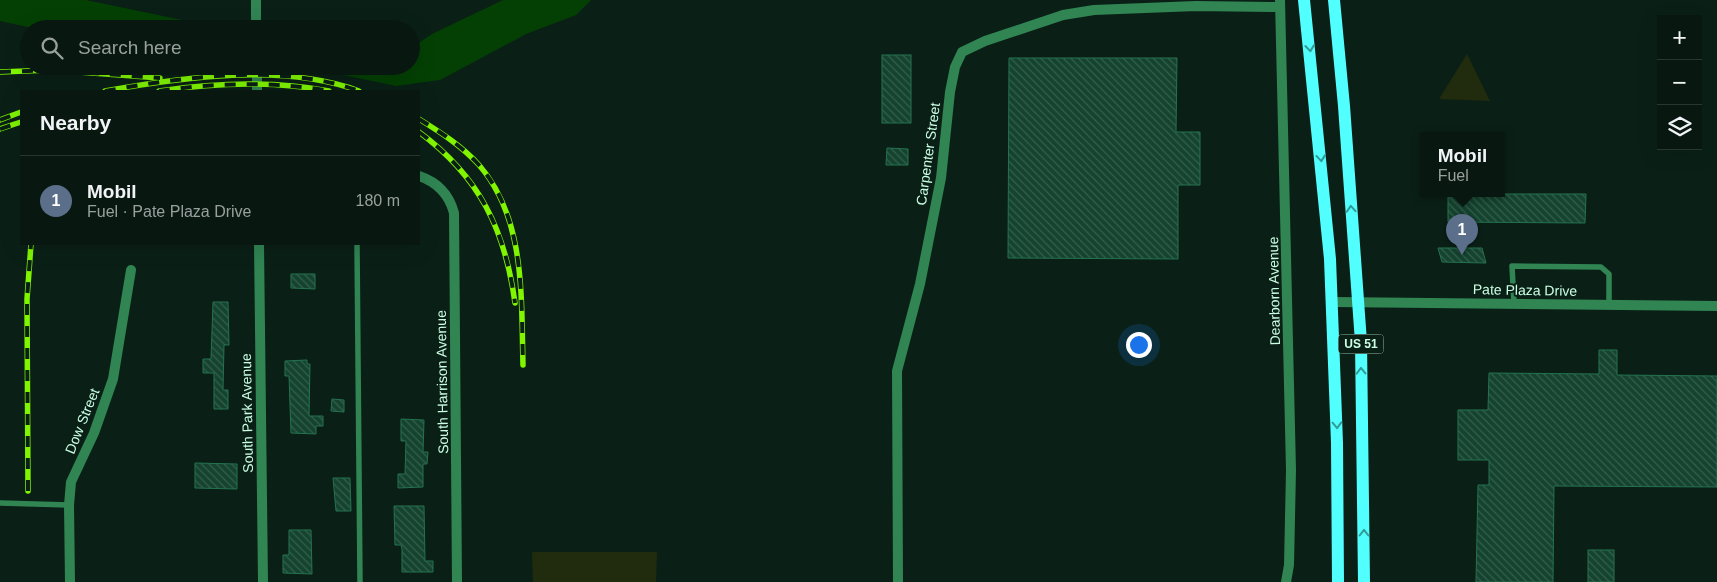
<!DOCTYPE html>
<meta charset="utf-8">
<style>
:root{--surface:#081810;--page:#16251e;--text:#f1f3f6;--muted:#98a09f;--line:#293730;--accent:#b45309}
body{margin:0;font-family:Helvetica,sans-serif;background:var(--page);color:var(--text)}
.controls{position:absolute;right:15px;top:15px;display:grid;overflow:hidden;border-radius:0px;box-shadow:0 5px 20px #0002}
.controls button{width:45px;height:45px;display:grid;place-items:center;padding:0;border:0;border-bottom:1px solid var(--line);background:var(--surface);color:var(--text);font:25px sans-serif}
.you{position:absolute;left:1138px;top:344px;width:18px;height:18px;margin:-12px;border:4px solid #fff;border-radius:50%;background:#1a73e8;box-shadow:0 0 0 8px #1a73e833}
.badge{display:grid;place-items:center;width:32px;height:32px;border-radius:50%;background:var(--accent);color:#fff;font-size:16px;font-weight:700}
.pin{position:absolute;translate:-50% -41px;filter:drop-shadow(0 1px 2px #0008)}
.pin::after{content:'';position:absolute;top:26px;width:18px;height:15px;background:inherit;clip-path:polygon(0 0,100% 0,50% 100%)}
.popup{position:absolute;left:1420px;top:132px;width:85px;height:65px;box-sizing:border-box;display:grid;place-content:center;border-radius:0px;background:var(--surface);filter:drop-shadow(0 1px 4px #0005);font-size:16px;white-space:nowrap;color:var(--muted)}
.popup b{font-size:19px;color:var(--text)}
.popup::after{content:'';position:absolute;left:50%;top:100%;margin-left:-10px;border:10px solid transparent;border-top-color:var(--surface)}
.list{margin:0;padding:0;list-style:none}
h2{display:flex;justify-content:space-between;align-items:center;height:65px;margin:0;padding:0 20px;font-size:21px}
h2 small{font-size:16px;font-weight:400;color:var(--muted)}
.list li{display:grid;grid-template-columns:32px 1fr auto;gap:15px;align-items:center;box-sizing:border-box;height:90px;padding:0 20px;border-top:1px solid var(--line)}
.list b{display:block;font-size:19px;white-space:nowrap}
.list p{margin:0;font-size:16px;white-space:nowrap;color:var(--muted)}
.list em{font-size:16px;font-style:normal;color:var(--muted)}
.icon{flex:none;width:28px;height:28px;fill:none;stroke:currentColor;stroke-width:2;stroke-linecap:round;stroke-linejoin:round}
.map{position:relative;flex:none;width:1717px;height:582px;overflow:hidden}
.search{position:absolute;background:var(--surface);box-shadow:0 5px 20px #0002;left:20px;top:20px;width:400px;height:55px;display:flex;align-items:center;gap:12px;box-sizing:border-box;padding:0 18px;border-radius:28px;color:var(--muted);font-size:19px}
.panel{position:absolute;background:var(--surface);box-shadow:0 5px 20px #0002;left:20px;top:90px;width:400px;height:155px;border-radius:0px}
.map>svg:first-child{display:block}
.green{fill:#212b0d}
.water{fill:#044004}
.building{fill:url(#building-back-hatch);stroke:#247250}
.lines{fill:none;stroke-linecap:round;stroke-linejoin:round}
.service{stroke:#308553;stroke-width:5.5}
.minor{stroke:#308553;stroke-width:10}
.tertiary{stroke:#308553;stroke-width:10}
.primary{stroke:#51ffff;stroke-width:12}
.rail-casing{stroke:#81f500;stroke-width:5.5}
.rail{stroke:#0a2016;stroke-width:4;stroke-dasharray:11;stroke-linecap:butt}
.oneway{stroke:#319b96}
.labels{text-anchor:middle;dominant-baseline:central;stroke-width:4;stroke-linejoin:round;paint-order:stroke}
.shield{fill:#0a2016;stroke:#90bca6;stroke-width:1}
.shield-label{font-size:12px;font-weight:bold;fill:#caffe4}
.street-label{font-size:14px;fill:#caffe4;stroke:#0a2016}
</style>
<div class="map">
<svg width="1717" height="582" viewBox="0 0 1717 582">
<defs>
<pattern id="building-back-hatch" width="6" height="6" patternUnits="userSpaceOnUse" patternTransform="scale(1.25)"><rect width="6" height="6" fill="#14432f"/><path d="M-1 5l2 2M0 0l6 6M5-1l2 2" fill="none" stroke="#355f4d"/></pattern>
</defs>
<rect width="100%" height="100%" fill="#0a2016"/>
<g class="green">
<path d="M1467 54 1490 101 1439 99Z"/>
<path d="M532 552H657L656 582H533Z"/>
</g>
<g class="water">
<path d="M0 0H86L182 20H219L270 29H37L0 21Z"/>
<path d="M503 0H591L576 15 526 34 440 80 396 86 305 67 288 66H411V48L432 34Z"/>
</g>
<g class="building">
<rect x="882" y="55" width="29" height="68"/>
<path d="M1009 58H1177L1176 132H1200V185H1178V259L1008 258Z"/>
<path d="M887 148 908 149V165H886Z"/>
<path d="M1448 194H1586L1585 223 1448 222Z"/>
<path d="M1438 248H1482L1486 263 1442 262Z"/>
<path d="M291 274H315V289L291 288Z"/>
<path d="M213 302H228L229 345H224L223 390H228V409H214V373H203V359H211Z"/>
<path d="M1599 350H1617V375L1717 376V487L1554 486 1553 582H1476L1478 485H1489V460H1458V410H1488L1489 373 1599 374Z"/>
<path d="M307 360V364H310L309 416H323V426H316V434L291 433 289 376H285V361Z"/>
<path d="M332 399 344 400V412L331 411Z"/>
<path d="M401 419 424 420 423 452H428L427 464H423V487L398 488V474H405L406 441H401Z"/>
<path d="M195 463 237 464V489L195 488Z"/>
<path d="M333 478H350L351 511H336Z"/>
<path d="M394 506H424L425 561H433V572H402V549L401 545H395Z"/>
<path d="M289 530H311L312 574 283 573V555H289Z"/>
<rect x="1588" y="550" width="26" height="32"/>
</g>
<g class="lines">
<g class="service">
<path d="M357 244 360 582"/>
<path d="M1514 304 1512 266 1601 267 1609 274V305"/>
<path d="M0 503 69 505"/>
</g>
<g class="minor">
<path d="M1280 0 1291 470 1289 565 1286 582"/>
<path d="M419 176C437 182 449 194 454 213L457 582"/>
<path d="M1333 302 1717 306"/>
<path d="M70 582 69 505 71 482 94 433 113 379 131 270"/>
<path d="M898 582 897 371 920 284 941 178 950 92 955 67 962 52 985 41 1063 15 1094 10 1196 6 1280 7"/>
</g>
<g class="tertiary">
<path d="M256 0V29"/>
<path d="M257 66V91"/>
<path d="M259 244 263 582"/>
</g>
<g class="primary">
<path d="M1304 0 1330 259 1337 443 1338 582"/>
<path d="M1334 0 1344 106 1361 342 1364 582"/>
</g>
<g class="rail-casing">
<g id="rail">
<path d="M0 72 51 70 160 78"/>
<path d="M105 91C183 77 283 63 359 91"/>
<path d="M159 91C214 83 275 81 329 91"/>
<path d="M419 119C440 132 462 146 479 165 526 219 521 298 523 365"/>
<path d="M0 120 21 112"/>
<path d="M0 129 21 122"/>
<path d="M419 132C480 177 505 230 515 303"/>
<path d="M28 491 27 299 31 244"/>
</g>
</g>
<use href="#rail" class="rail"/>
</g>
<defs><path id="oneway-chevron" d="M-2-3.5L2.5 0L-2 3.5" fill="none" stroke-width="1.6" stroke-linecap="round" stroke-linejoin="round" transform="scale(1.25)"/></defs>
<g class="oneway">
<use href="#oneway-chevron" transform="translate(1310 48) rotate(84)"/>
<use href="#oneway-chevron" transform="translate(1321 158) rotate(85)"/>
<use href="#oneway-chevron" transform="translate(1351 209) rotate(-94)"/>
<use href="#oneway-chevron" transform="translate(1361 371) rotate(-91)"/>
<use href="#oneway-chevron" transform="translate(1337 425) rotate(88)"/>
<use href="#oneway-chevron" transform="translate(1364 533) rotate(-90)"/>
</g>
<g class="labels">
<rect class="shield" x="1338.5" y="334.5" width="45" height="19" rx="4"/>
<g class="shield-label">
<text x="1361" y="344">US 51</text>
</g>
<g class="street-label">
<text transform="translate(928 154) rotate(-82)">Carpenter Street</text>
<text transform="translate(1525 290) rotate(1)">Pate Plaza Drive</text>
<text transform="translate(1274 291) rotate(-91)">Dearborn Avenue</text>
<text transform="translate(442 382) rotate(-91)">South Harrison Avenue</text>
<text transform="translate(247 413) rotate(-91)">South Park Avenue</text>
<text transform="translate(82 421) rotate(-68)">Dow Street</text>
</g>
</g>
</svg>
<div class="controls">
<button>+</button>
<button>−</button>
<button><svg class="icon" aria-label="layers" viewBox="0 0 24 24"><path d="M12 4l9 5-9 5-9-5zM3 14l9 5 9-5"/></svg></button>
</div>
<div class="you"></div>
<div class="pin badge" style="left:1462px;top:255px;background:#5c6f8a">1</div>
<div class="popup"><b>Mobil</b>Fuel</div>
<div class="search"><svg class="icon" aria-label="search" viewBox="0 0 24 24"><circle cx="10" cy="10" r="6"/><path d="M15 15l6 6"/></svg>Search here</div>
<section class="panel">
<h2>Nearby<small></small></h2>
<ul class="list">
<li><span class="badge" style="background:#5c6f8a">1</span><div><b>Mobil</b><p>Fuel · Pate Plaza Drive</p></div><em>180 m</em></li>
</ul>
</section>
</div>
